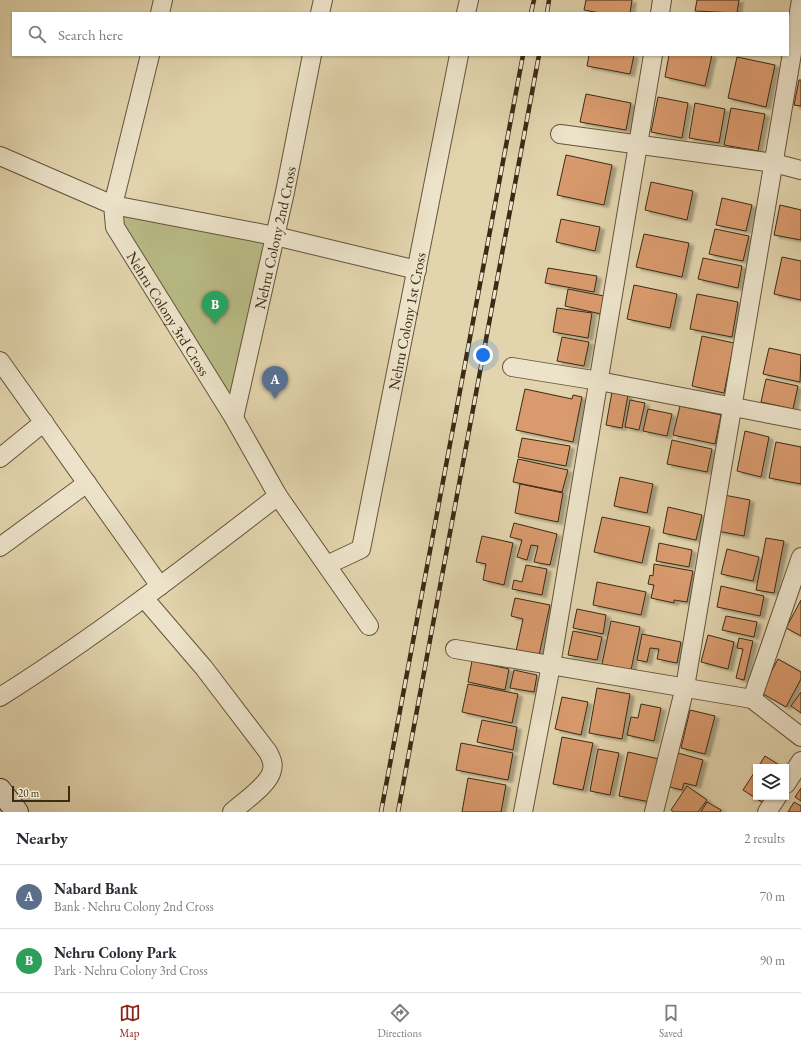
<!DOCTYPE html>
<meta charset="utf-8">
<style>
:root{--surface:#fff;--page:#f7f7f7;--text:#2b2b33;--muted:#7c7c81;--line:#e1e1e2;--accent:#8f2418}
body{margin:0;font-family:"EB Garamond",serif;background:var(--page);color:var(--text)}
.controls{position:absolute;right:12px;bottom:12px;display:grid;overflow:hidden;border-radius:0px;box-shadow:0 1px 3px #0004}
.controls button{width:36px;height:36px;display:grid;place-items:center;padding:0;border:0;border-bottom:1px solid var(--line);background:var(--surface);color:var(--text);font:20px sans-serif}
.scale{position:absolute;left:12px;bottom:10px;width:58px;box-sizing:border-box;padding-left:4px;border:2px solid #3b2a14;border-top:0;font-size:11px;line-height:14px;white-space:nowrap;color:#3b2a14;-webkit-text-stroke:3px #ece3ca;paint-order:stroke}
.you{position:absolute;left:483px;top:355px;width:14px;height:14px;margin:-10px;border:3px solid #fff;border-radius:50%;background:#1a73e8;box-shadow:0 0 0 6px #1a73e833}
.badge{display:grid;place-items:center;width:26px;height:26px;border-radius:50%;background:var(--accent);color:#fff;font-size:13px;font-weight:700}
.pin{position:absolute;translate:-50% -33px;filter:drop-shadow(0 1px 2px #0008)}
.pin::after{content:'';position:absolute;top:21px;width:14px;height:12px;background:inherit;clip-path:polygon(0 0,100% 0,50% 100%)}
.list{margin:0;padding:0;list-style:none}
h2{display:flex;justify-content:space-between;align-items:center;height:52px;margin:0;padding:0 16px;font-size:17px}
h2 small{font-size:13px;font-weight:400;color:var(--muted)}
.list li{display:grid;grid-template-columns:26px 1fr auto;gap:12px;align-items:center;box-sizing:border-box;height:64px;padding:0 16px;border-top:1px solid var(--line)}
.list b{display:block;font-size:15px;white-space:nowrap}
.list p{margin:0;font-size:13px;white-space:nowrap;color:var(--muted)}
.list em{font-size:13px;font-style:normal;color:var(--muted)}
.icon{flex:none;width:22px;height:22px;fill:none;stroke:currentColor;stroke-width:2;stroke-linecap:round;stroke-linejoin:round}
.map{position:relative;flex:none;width:801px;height:812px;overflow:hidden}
.search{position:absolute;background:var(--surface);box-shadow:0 1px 3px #0004;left:12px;right:12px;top:12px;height:44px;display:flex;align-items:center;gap:10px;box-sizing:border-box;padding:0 14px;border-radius:0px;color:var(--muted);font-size:15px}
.sheet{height:180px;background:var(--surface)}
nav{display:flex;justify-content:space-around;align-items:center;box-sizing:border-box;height:56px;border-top:1px solid var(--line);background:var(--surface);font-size:11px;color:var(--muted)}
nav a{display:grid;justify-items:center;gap:2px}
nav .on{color:var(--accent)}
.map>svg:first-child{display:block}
.green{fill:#b8bb86;stroke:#7a724d}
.building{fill:#d99a6d;stroke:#3b2a14;filter:url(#shadow)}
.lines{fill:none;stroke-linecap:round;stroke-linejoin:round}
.minor-casing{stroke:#65543a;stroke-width:20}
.secondary-casing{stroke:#3b2a14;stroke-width:24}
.minor{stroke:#ece3ca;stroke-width:18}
.secondary{stroke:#ece3ca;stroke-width:22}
.rail-casing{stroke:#3b2a14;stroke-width:4.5}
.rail{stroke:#ece3ca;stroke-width:3;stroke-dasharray:9;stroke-linecap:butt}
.labels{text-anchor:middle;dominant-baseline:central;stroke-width:3;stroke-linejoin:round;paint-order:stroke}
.street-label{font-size:15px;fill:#3b2a14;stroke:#ece3ca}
</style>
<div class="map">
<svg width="801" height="812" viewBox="0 0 801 812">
<defs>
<filter id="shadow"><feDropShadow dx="4.5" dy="2.5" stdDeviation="1" flood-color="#0004"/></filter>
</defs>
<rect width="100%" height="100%" fill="#e2d4ad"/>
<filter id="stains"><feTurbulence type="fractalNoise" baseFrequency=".005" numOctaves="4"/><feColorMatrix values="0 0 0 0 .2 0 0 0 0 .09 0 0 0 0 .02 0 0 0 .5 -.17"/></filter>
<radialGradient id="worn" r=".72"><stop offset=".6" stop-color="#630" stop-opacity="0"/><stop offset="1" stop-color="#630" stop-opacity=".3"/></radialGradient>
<path class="green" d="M121 211 271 240 231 408 118 228Z"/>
<g class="building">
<path d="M586 0H632L630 13H600L584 10Z"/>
<path d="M697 0H739L737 13 695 11Z"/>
<path d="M589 55H634L630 74 587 66Z"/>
<path d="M669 55H712L705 86 665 77Z"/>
<path d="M737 57 775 65 766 107 728 98Z"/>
<path d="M799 80H801V106L794 105Z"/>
<path d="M586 94 631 103 626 130 580 122Z"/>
<path d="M658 97 688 103 682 138 651 132Z"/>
<path d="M695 103 725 109 719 143 689 138Z"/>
<path d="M731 108 765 114 758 151 724 145Z"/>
<path d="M566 155 612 165 604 205 557 195Z"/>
<path d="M651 182 693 191 687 220 645 210Z"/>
<path d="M722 198 752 205 746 231 716 225Z"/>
<path d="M780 205 801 210V240L774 235Z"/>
<path d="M561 219 600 227 595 251 556 242Z"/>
<path d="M715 229 749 236 743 261 709 254Z"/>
<path d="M644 234 689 243 682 277 636 267Z"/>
<path d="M782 257 801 261V300L774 294Z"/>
<path d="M703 258 742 266 738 288 698 279Z"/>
<path d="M548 268 597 276 594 292 545 283Z"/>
<path d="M634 285 677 294 670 328 627 319Z"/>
<path d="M568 289 604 296 601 314 565 306Z"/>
<path d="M697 294 738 302 732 337 690 329Z"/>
<path d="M557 308 592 313 588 338 553 332Z"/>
<path d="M702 336 734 343 724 393 692 386Z"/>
<path d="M562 337 589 342 584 366 557 361Z"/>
<path d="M769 348 801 355 800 382 763 374Z"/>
<path d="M766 379 798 386 793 409 761 402Z"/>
<path d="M525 389 572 399 573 395 582 397 573 442 516 430Z"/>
<path d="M612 392 628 395 622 428 606 425Z"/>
<path d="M630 400 645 403 639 430 625 427Z"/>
<path d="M680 406 721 415 715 444 673 435Z"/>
<path d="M648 409 672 414 667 436 643 431Z"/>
<path d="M745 431 769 437 761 477 737 471Z"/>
<path d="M522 438 570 446 566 466 518 457Z"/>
<path d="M672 440 712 449 707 472 667 464Z"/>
<path d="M776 442 801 447V484L769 478Z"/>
<path d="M518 459 568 470 562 492 513 482Z"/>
<path d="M620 477 653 484 647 513 614 506Z"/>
<path d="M520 484 563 493 558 522 515 513Z"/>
<path d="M724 495 750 500 744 536 717 531Z"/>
<path d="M668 507 702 515 696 540 663 533Z"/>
<path d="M602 517 650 527 642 563 594 552Z"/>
<path d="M514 523 557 534 550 565 534 562 538 546 531 545 527 560 517 557 522 540 510 537Z"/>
<path d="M482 536 513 543 504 585 483 580 486 564 476 562Z"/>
<path d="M766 538 784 541 774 593 756 590Z"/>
<path d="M659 543 692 550 689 567 656 561Z"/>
<path d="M727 549 759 557 753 581 721 574Z"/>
<path d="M654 564 693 571 687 602 674 600V603L651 598 654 585 648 584 650 575 653 576Z"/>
<path d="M526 565 547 569 542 595 512 589 514 580 522 582Z"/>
<path d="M597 582 646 592 641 615 593 605Z"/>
<path d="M721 586 764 596 760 616 717 607Z"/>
<path d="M515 598 550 605 539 655 516 651 523 619 511 616Z"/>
<path d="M801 600V636L786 628Z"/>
<path d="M577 609 606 615 603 634 573 628Z"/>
<path d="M726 616 757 622 754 637 722 630Z"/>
<path d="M611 621 640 627 631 670 602 664Z"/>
<path d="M573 631 602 637 597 660 568 655Z"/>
<path d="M642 634 681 642 677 663 657 659 659 649 650 648 647 662 637 660Z"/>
<path d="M708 635 734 642 728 669 701 662Z"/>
<path d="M739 638 753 641 744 680 736 678 743 649 737 648Z"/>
<path d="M778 659 801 672V679L786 707 758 691 767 680Z"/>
<path d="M472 661 509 669 505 690 468 682Z"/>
<path d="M514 670 537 675 534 692 510 688Z"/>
<path d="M468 684 518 694 512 723 462 712Z"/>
<path d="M597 688 630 694 622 739 589 733Z"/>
<path d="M801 692V713L791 706Z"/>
<path d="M562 697 588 702 581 735 555 729Z"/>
<path d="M641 704 661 708 654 741 627 735 631 717 638 718Z"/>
<path d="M690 710 715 716 705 754 681 748Z"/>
<path d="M482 720 517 727 513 750 477 742Z"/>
<path d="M562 737 593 743 583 790 553 784Z"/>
<path d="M461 743 513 753 508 780 456 770Z"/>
<path d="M598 749 619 753 610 795 590 791Z"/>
<path d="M628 752 659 759 650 802 619 796Z"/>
<path d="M678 753 703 760 696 786 684 783 682 790 669 787Z"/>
<path d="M765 756 782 767H758Z"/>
<path d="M756 770V797H769L765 804 743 790Z"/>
<path d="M468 778 506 785 501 812H462Z"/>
<path d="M687 786 707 800 698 812H674L671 810Z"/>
<path d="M801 788V801L795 797Z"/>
<path d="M707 802 721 810 720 812H701Z"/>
<path d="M794 802 801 806V812H788Z"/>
</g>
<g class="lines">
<g class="minor-casing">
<g id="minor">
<path d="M160 13 163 0"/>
<path d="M320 13 323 0"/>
<path d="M466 13 469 0"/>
<path d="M660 13 662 0"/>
<path d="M150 55 113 205 275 236 417 270"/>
<path d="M560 134 774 163 801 170"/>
<path id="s1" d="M0 156 113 205 115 227 234 418 278 496 369 626"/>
<path d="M0 361 160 586"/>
<path d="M512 367 599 381 801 420"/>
<path id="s2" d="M234 418 285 192 312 55"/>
<path d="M0 458 44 422"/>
<path d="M0 547 87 483"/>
<path d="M801 557 752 699 801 737"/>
<path id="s3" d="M327 565 361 549 459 55"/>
<path d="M144 598 204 668 268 752C271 758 274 763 272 770 270 784 243 802 232 812"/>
<path d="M455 649 752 699"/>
<path d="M0 697C97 636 187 566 278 496"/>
<path d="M786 784 801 761"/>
<path d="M523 812 551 665 653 55"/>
<path d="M654 812 685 687 801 0"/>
<path d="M767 812 777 797"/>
</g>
</g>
<g class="secondary-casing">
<path id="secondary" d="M0 790 17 812"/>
</g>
<use href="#minor" class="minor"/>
<use href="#secondary" class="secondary"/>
<g class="rail-casing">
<g id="rail">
<path d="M531 13 534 0"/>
<path d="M547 13 549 0"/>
<path d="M381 812 523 55"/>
<path d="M398 812 539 55"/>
</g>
</g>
<use href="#rail" class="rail"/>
</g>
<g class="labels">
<g class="street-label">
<text stroke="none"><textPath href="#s2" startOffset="185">Nehru Colony 2nd Cross</textPath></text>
<text stroke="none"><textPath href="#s1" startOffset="247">Nehru Colony 3rd Cross</textPath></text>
<text stroke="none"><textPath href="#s3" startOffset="270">Nehru Colony 1st Cross</textPath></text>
</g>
</g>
<rect width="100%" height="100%" filter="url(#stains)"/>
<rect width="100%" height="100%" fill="url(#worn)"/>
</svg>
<div class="controls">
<button><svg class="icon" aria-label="layers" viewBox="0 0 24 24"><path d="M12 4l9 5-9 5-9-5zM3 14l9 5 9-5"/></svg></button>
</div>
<div class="scale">20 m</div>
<div class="you"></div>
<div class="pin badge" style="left:275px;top:399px;background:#5c6f8a">A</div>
<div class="pin badge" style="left:215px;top:324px;background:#2e9e5b">B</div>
<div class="search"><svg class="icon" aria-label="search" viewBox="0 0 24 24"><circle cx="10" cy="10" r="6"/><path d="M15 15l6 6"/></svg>Search here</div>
</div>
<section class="sheet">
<h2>Nearby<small>2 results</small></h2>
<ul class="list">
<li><span class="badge" style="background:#5c6f8a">A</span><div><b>Nabard Bank</b><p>Bank · Nehru Colony 2nd Cross</p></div><em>70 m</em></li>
<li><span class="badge" style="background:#2e9e5b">B</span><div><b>Nehru Colony Park</b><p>Park · Nehru Colony 3rd Cross</p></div><em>90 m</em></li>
</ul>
</section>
<nav>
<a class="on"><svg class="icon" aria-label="map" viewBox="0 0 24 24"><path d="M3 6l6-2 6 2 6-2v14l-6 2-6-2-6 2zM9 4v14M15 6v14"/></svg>Map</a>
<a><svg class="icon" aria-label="directions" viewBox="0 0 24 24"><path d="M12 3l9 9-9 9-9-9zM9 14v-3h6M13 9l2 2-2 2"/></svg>Directions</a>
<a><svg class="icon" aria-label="saved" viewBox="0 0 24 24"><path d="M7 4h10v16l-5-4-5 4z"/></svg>Saved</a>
</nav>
